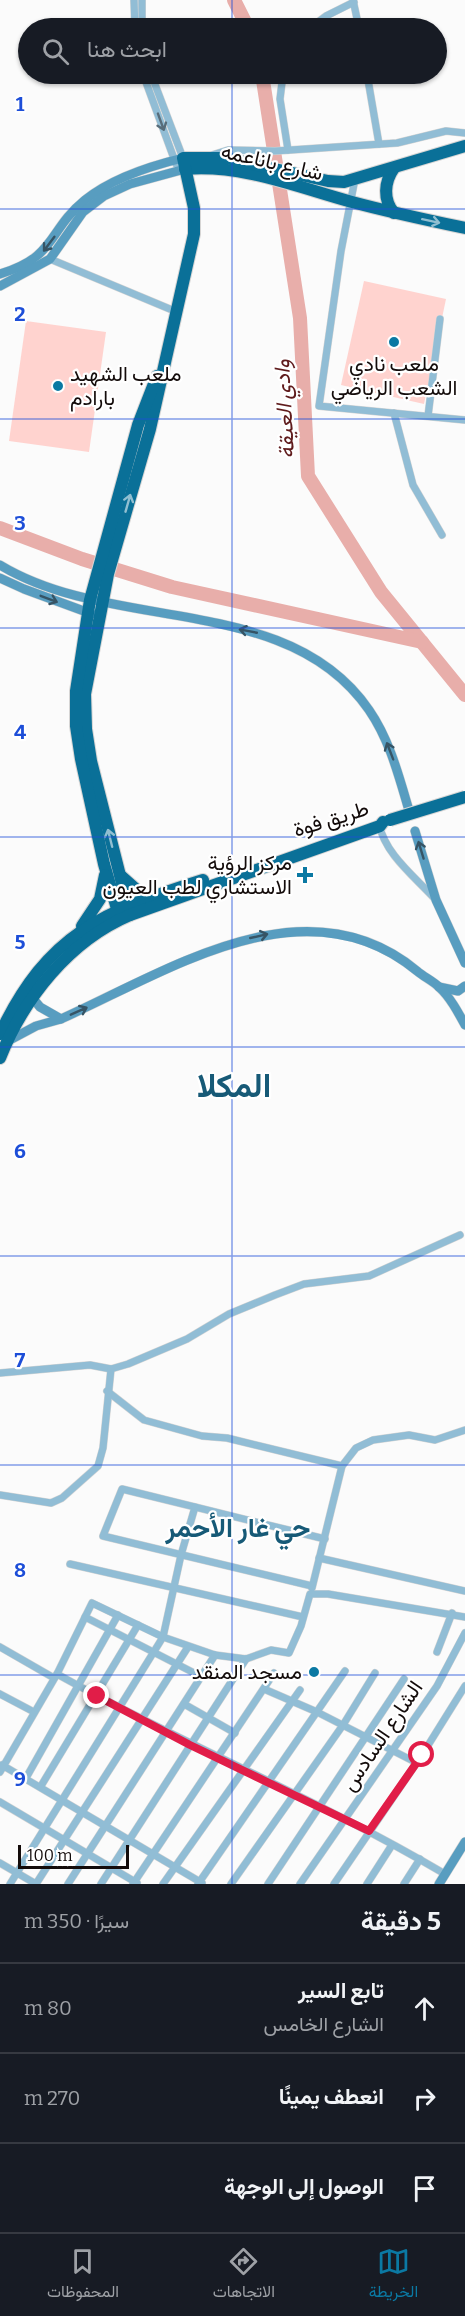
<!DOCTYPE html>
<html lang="ar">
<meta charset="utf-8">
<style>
:root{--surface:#171b24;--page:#20242c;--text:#f1f3f6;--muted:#9ea1a6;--line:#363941;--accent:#0b79a3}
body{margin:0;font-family:Bitter,Vazirmatn,serif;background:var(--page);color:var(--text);direction:rtl}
.scale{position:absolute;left:18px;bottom:15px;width:111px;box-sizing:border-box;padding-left:6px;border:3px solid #130b0a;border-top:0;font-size:16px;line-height:21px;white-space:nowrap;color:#130b0a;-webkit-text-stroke:4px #fff;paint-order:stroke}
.stop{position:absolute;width:18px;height:18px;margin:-14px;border:4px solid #e11d48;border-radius:50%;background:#fff}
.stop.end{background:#e11d48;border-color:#fff;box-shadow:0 2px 6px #0008}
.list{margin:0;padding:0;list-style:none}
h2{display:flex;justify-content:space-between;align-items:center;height:78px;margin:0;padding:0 24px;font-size:26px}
h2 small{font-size:20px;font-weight:400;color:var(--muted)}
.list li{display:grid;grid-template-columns:39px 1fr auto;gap:18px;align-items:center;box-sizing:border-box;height:90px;padding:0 24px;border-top:2px solid var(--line)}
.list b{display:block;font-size:22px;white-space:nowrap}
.list p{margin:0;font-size:20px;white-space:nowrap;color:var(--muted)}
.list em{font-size:20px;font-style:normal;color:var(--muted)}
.icon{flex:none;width:33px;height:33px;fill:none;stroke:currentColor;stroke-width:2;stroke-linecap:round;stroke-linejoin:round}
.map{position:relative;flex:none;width:465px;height:1884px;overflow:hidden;direction:ltr}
.search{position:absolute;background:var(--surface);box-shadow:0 2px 4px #0004;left:18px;right:18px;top:18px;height:66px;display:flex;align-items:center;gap:15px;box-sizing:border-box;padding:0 21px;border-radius:33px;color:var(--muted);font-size:22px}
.sheet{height:348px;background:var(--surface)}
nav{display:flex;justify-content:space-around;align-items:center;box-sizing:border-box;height:84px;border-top:2px solid var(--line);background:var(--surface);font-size:16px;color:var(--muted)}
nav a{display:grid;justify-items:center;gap:3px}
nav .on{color:var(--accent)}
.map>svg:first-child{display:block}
.green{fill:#ffd3cf}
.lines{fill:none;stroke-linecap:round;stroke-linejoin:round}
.river{stroke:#e8aeaa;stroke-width:14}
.street-casing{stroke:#d6d5d4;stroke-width:8}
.secondary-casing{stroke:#d6d5d4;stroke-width:10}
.highway-casing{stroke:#d6d5d4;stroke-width:14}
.street{stroke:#91bdd5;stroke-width:7}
.secondary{stroke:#589dc0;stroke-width:9}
.highway{stroke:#0a7098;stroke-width:12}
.highway-bridge-casing{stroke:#d6d5d4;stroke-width:14;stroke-linecap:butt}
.highway-bridge{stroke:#0a7098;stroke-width:12}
.oneway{stroke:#586d7a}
.oneway2{stroke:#91bfd1}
.oneway3{stroke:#365465}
.route{stroke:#e11d48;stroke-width:8}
.grid{fill:none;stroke:#1d4ed8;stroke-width:1.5;stroke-opacity:0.55}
.poi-dot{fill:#0b79a3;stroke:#fff;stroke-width:2}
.labels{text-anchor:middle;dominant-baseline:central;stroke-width:4.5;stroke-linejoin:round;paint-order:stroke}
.street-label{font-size:21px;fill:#130b0a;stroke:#fff}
.poi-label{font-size:21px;fill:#130b0a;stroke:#fff;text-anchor:end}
.water-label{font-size:22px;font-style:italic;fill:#5f1b1c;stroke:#fff}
.district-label{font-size:27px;font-weight:bold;fill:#175a77;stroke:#fff}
.town-label{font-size:33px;font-weight:bold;fill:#175a77;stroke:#fff}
.grid-label{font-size:20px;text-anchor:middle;font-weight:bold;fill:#1d4ed8;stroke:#fff;stroke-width:4.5;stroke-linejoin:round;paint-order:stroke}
</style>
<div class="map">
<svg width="465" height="1884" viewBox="0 0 465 1884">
<rect width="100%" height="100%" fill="#fbfbfb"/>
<g class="green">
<path d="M364 281 446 299 424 404 341 385Z"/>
<path d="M26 321 106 332 89 452 9 441Z"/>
</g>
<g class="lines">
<g class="river">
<path d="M234 0 248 28"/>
<path d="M262 74 300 318 308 476 381 592 465 695"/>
<path d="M0 528 82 559 172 587 422 642"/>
</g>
<g class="street-casing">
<g id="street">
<path d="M134 0 135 28"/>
<path d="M353 0 359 28"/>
<path d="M142 28V0"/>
<path d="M310 28 326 16 354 2"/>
<path d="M143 74 176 164"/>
<path d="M151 74 183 158"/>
<path d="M283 74 280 99 288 150"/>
<path d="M367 74 379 144"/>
<path d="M212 155 228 150 275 151 397 143 446 131 465 133"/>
<path d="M355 179 341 251 319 406 465 420"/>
<path d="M50 259 177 312"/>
<path d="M394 413 413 485 442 535"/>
<path d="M428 416 440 319"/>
<path d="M379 824C385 854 414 876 434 898"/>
<path d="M0 1373 90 1365 111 1369 128 1364 187 1339 229 1314 275 1295 304 1284 369 1276 460 1235"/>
<path d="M107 1391 144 1420 202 1436 227 1438 342 1466"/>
<path d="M0 1495 51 1503 62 1498 98 1466 103 1448 111 1369"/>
<path d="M319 1558 465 1591"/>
<path d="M70 1564 303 1617"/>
<path d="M312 1586 103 1536 122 1489 325 1539"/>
<path d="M312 1588 342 1466 356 1448 373 1440 409 1435 435 1440 465 1430"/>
<path d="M85 1617 202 1677"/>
<path d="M0 1647 54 1678"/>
<path d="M437 1652 452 1613"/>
<path d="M57 1674C184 1745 320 1800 445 1874"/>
<path d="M264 1689 317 1712 417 1763"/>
<path d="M0 1694 34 1712"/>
<path d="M184 1704 235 1733"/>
<path d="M2 1765 202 1883"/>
<path d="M0 1772 57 1674 92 1603 163 1637 215 1655 246 1659 271 1650 289 1653 301 1626 310 1594H328L465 1617"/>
<path d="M26 1778 118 1615"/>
<path d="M41 1786 138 1625"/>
<path d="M0 1802 137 1883"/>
<path d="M0 1863 36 1884"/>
<path d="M10 1884 163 1637 181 1555 195 1507"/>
<path d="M36 1884 188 1647"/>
<path d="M68 1884 215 1655"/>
<path d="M101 1884 246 1659"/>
<path d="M133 1884 274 1673"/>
<path d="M163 1884 300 1690"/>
<path d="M198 1884 345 1671"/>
<path d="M231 1884 343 1725 375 1673"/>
<path d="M268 1884 404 1679"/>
<path d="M300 1884 437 1686 465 1633"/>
<path d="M334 1884 422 1755 465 1686"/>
<path d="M367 1884 392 1845"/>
<path d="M404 1884 420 1859"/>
</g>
</g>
<g class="secondary-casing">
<g id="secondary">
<path d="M0 274C57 257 47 231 85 200 112 178 150 166 183 158"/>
<path d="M0 286 50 259 83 212 104 196 130 184 185 169"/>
<path d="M0 565C114 634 288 592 369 710 389 739 398 773 408 807"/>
<path d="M0 578 24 589 92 614"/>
<path d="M415 831 436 900 465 963"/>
<path d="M439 987 458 991 465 986"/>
<path d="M30 995 40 1007 61 1019"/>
<path d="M6 1042 36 1026 61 1019C170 970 306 879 417 971 424 977 433 981 439 987 450 997 458 1012 465 1025"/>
<path d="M439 1884 465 1842"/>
</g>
</g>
<g class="highway-casing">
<g id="highway">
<path d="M394 168C384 182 383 200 394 213"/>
<path d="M185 169C243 164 297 187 352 202 389 212 427 220 465 228"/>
<path d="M121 876 139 892 154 894"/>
<path d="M130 915 91 761 86 729 85 694 108 574 150 429 194 234V208L183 158H226L328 181 344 182 465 146"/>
<path d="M120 919 104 864 81 759 76 726V691L90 600 138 425 157 376"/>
<path d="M82 926 100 899 105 875"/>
<path d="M0 1034C48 933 102 912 203 880"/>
<path d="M0 1058C24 998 69 941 130 915L380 826 383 822"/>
</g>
</g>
<use href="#street" class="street"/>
<use href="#secondary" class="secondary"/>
<use href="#highway" class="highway"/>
<g class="highway-bridge-casing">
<path id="highway-bridge" d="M390 820 465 797"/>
</g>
<use href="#highway-bridge" class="highway-bridge"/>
</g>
<defs><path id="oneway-shaft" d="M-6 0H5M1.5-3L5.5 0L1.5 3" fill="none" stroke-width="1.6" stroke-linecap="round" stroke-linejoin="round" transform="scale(1.5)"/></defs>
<use class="oneway" href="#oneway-shaft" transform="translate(161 122) rotate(70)"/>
<g class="oneway2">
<use href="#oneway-shaft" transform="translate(431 221) rotate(12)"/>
<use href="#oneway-shaft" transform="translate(128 503) rotate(-74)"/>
<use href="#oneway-shaft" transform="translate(110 838) rotate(-104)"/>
</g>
<g class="oneway3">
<use href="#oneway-shaft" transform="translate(49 244) rotate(127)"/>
<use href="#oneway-shaft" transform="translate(49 599) rotate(21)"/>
<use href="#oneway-shaft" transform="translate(248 631) rotate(-169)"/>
<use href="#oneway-shaft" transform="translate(390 751) rotate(-111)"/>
<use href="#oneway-shaft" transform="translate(421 850) rotate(-107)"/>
<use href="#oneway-shaft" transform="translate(259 936) rotate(-13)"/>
<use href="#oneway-shaft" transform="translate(79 1011) rotate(-24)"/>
</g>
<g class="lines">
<path class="route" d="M97 1696 190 1745 369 1831 422 1755"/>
</g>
<path class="grid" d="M232 0V28M232 74V1884M0 209H465M0 419H465M0 628H465M0 837H465M0 1047H465M0 1256H465M0 1465H465M0 1675H465"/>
<g class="poi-dot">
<circle cx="394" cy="342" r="6"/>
<circle cx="58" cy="386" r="6"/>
<path d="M302 866h6v6h6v6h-6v6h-6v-6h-6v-6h6z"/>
<circle cx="314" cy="1672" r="6"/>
</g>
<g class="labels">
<g class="street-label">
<text transform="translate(272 162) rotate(13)">شارع باناعمه</text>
<text transform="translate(331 819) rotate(-17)">طريق فوة</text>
<text transform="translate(382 1736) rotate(-56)">الشارع السادس</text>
</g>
<g class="poi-label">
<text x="394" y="364" text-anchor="middle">ملعب نادي<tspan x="394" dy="24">الشعب الرياضي</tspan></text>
<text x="70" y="374" text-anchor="start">ملعب الشهيد<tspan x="70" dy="24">بارادم</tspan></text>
<text x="292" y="863">مركز الرؤية<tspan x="292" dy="24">الاستشاري لطب العيون</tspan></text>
<text x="302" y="1672">مسجد المنقد</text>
</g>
<g class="water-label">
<text transform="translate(284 409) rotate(-93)">وادي العيقة</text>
</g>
<g class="district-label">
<text x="238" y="1528">حي غار الأحمر</text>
</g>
<g class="town-label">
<text x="234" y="1086">المكلا</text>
</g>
</g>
<g class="grid-label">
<text x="20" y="111">1</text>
<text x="20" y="321">2</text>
<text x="20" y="530">3</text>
<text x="20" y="739">4</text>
<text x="20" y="949">5</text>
<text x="20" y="1158">6</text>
<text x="20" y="1367">7</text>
<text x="20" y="1577">8</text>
<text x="20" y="1786">9</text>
</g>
</svg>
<div class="scale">100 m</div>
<div class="stop" style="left:422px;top:1755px"></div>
<div class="stop end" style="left:97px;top:1696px"></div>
<div class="search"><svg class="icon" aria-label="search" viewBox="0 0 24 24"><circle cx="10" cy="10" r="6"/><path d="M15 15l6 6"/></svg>ابحث هنا</div>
</div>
<section class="sheet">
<h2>5 دقيقة<small>سيرًا · 350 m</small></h2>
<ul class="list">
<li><svg class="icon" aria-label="ahead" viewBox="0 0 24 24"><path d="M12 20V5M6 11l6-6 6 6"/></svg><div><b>تابع السير</b><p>الشارع الخامس</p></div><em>80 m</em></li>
<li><svg class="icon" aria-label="right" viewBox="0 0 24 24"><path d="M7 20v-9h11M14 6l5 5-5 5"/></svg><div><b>انعطف يمينًا</b></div><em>270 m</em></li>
<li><svg class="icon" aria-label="arrive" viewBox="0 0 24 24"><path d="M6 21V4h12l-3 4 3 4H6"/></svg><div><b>الوصول إلى الوجهة</b></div></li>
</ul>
</section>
<nav>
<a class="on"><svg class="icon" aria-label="map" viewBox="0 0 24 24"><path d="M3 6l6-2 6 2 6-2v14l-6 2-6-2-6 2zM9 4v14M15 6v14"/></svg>الخريطة</a>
<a><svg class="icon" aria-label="directions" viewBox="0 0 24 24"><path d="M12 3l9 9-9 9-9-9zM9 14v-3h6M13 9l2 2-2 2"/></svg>الاتجاهات</a>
<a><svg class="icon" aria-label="saved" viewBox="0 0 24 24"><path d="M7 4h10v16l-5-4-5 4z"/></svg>المحفوظات</a>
</nav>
